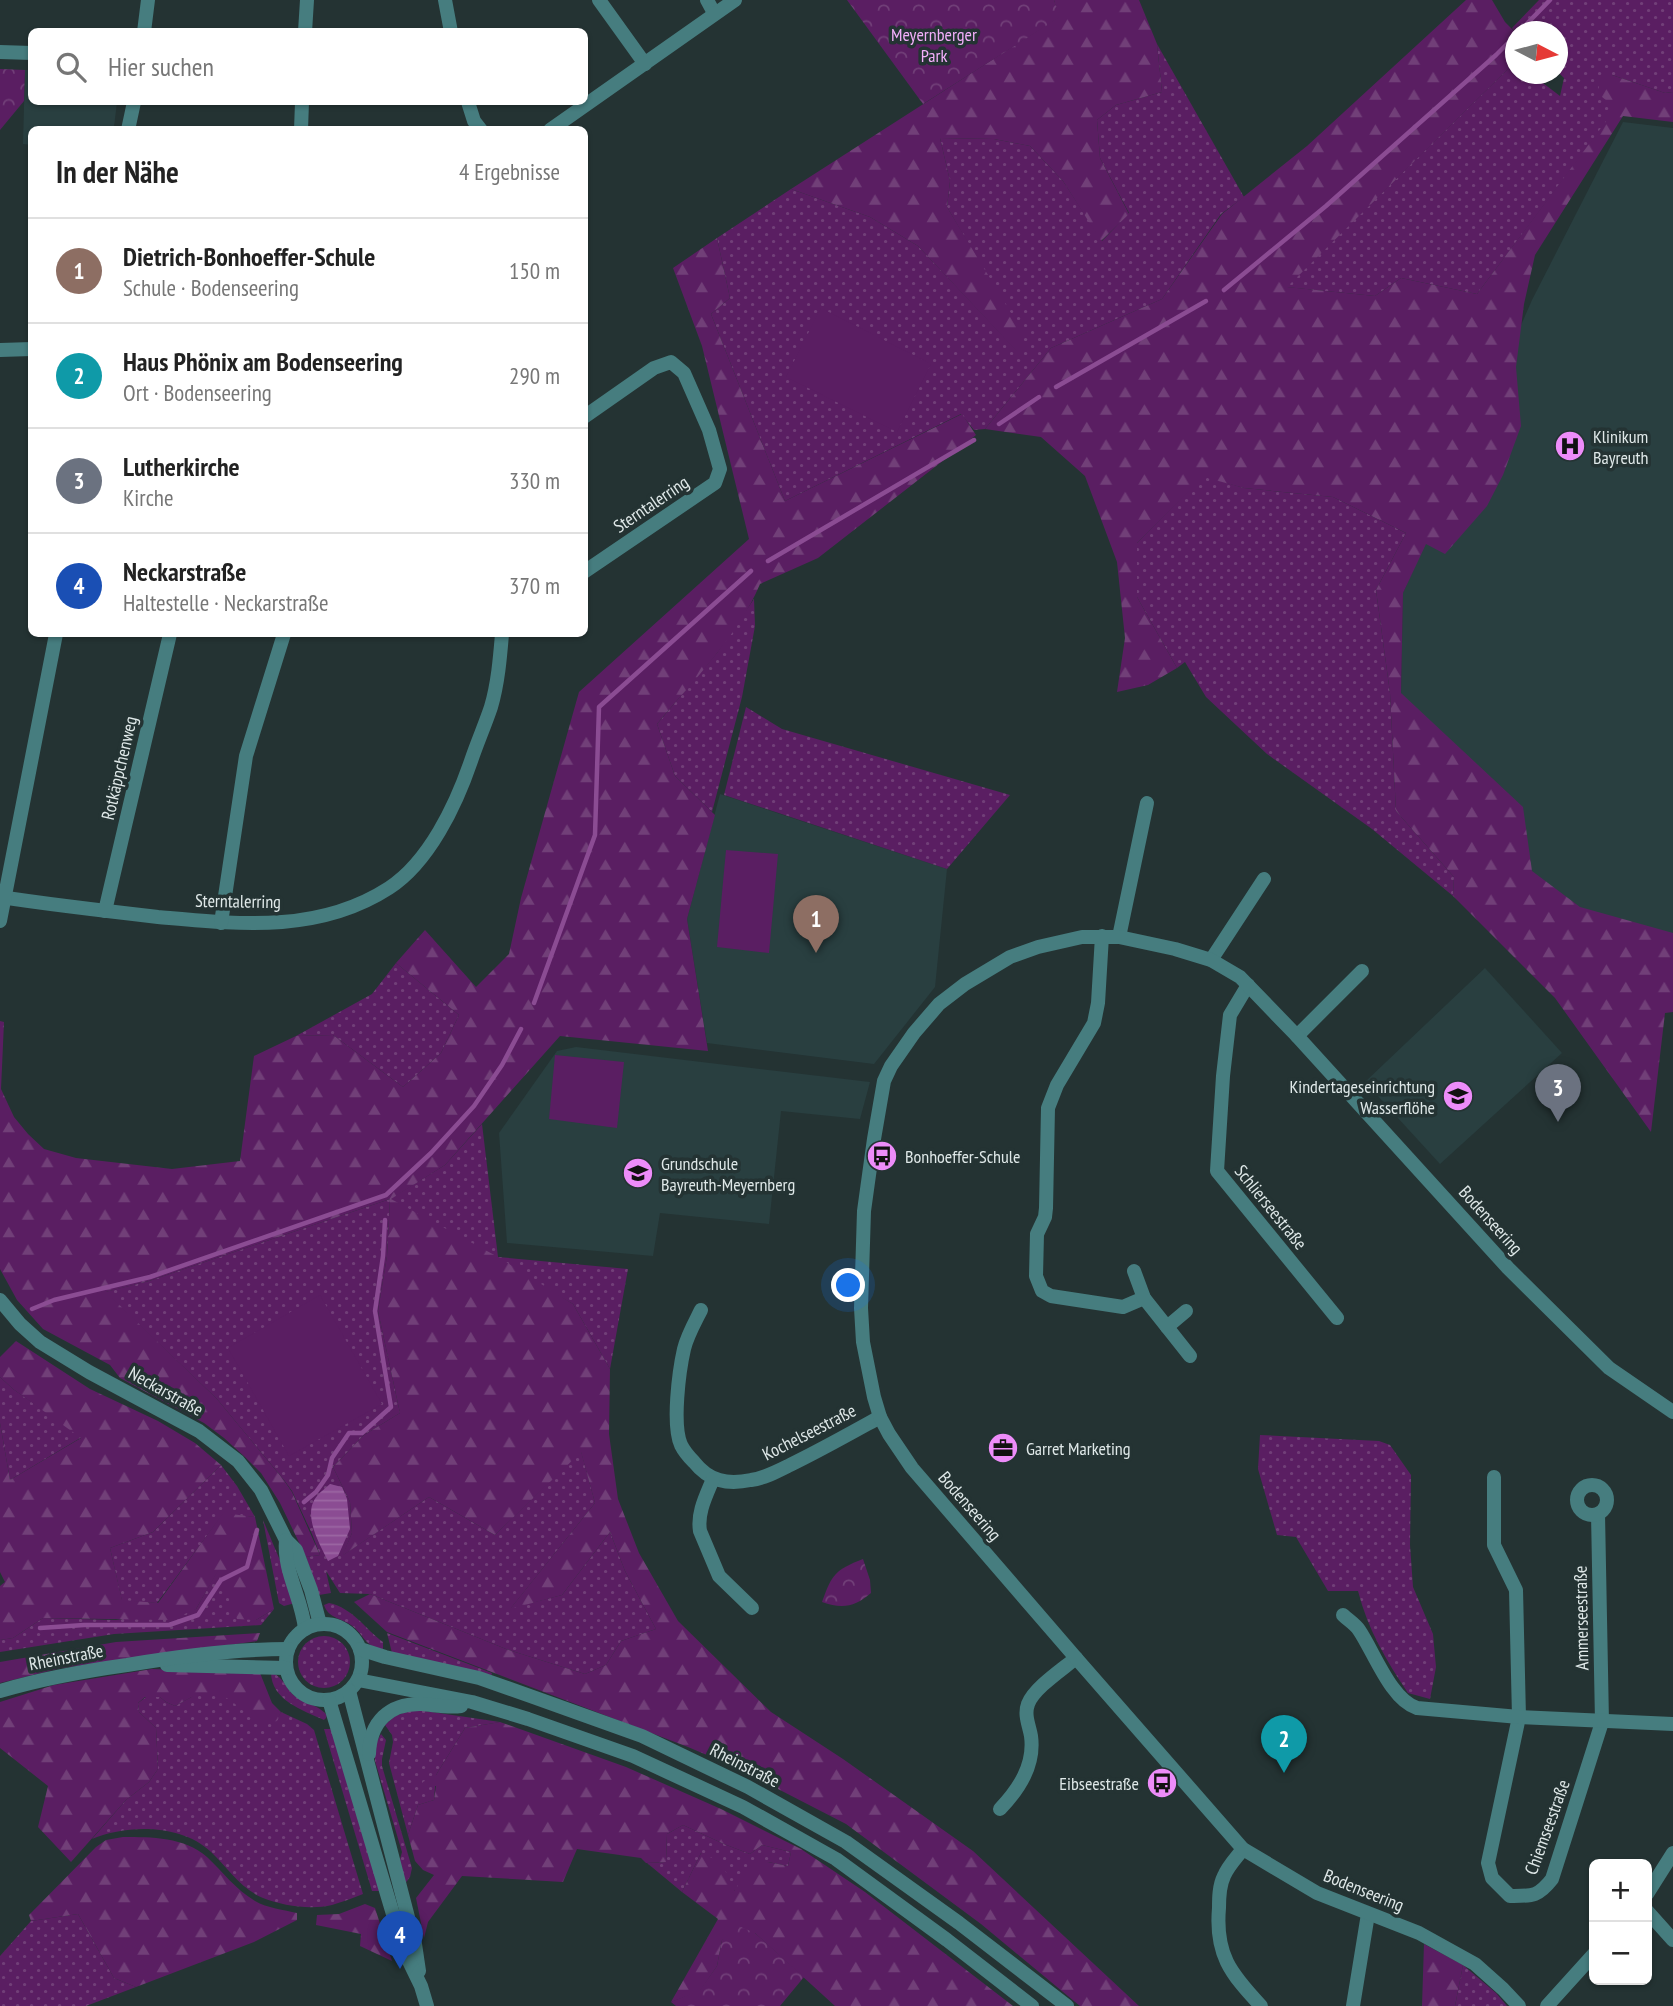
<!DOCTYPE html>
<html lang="de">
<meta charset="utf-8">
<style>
:root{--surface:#fff;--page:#f2f2f2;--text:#222;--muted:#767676;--line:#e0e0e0;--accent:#7d5283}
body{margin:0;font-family:"PT Sans Narrow",sans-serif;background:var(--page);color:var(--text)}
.controls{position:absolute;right:21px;bottom:21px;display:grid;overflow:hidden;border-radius:10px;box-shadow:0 2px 5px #0004}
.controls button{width:63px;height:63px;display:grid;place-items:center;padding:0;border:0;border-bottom:2px solid var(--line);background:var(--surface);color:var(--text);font:35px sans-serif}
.compass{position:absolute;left:1505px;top:21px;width:63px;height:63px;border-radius:50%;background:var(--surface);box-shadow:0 2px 5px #0004;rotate:96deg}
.you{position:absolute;left:849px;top:1286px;width:24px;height:24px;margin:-18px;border:5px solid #fff;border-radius:50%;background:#1a73e8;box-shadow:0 0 0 10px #1a73e833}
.badge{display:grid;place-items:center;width:46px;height:46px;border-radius:50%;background:var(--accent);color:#fff;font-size:23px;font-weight:700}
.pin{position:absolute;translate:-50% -58px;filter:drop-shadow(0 2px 4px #0008)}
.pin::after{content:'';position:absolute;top:37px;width:24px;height:21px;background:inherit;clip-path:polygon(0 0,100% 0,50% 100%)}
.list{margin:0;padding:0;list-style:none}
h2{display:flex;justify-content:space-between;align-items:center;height:91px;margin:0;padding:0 28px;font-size:30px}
h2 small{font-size:23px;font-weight:400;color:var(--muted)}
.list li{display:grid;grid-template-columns:46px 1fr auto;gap:21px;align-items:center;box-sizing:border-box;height:105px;padding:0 28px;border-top:2px solid var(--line)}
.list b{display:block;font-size:26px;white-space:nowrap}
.list p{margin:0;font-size:23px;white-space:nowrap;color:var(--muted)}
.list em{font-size:23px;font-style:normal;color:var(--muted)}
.icon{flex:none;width:38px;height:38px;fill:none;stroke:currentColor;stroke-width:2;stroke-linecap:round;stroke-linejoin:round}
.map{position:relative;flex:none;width:1673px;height:2006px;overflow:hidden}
.search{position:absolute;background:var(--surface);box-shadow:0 2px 5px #0004;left:28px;top:28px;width:560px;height:77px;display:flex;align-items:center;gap:18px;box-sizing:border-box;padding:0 24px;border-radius:10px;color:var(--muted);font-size:26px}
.panel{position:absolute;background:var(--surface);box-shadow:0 2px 5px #0004;left:28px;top:126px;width:560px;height:511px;border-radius:10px}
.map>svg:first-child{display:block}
.built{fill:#293f40}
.grass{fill:url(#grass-dots)}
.forest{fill:url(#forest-firs)}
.park{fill:url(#park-crowns)}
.pitch{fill:#5a1e62}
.water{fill:url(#water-rules)}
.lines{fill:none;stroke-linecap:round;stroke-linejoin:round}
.stream{stroke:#8b4c93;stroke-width:4.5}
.minor{stroke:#467d7f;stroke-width:14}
.tertiary{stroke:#467d7f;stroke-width:14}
.labels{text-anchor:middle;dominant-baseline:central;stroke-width:7;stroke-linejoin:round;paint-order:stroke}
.park-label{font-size:18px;fill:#f3affb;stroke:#243333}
.poi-label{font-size:18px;fill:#dfe8e8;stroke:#243333;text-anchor:start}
.street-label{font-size:18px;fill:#dfe8e8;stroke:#243333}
</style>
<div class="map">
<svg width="1673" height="2006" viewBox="0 0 1673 2006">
<defs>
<pattern id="grass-dots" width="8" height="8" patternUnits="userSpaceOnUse" patternTransform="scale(1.75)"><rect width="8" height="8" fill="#5a1e62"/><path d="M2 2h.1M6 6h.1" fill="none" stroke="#713f78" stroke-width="1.8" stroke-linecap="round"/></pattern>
<pattern id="forest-firs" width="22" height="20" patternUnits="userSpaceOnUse" patternTransform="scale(1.75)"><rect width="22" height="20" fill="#5a1e62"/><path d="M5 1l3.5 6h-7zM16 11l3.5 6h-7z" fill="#713f78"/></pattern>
<pattern id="park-crowns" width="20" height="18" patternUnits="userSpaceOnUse" patternTransform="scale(1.75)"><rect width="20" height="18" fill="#5a1e62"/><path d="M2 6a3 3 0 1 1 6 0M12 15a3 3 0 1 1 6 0" fill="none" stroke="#713f78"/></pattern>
<pattern id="water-rules" width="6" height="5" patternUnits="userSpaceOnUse" patternTransform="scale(1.75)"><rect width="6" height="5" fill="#8b4c93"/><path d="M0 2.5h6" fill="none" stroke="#9b66a2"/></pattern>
</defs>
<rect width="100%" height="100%" fill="#243333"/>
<g class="built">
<path d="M25 70H31L32 102H117L114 127 98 126 96 130H32L31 145 23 144Z"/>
<path d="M1623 122 1673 128V1005L1453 896 1454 877 1401 693 1403 593 1532 300Z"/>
<path d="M720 794 947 869 935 987 874 1064 707 1043 687 919Z"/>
<path d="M1485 968 1562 1053 1440 1164 1365 1082Z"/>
<path d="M576 1047 870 1082 860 1119 781 1111 769 1224 660 1213 653 1256 507 1243 499 1133 557 1051Z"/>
</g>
<g class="grass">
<path d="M1539 0H1673V92L1665 93 1612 75 1617 108 1477 294 1401 278 1375 296 1286 287 1515 62 1516 74H1531L1560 96 1564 78 1558 72V32H1515L1512 28Z"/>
<path d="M1157 44 1244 197 1221 214 1162 299 1051 348 985 429 974 430 961 414 785 501 711 314 730 298 717 238 791 189 870 217 918 246 1020 354 971 248 947 207 950 181 940 138 994 139 1030 146 1063 181 1102 241 1129 213 1100 158 1097 120 1116 105 1162 92Z"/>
<path d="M1204 476 1244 488 1333 497 1406 533 1376 590 1390 693 1396 811 1454 877 1453 896 1372 829 1267 754 1206 697 1185 662 1177 668 1137 597V543Z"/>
<path d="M754 599 755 626 742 697 712 812 675 776 657 724 717 653Z"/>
<path d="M746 707 782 729 1010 795 947 869 724 795Z"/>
<path d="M396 963 459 1015 441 1053 403 1087 333 1035 296 1036 372 994Z"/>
<path d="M482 1124 498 1257 628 1269 610 1369 573 1304 390 1199 387 1256 378 1311 400 1413 364 1435 333 1467 350 1502 352 1533 343 1555 429 1497 495 1535 581 1451 595 1503 511 1608 562 1595 610 1532 625 1571 656 1629 621 1641 606 1665 585 1674 506 1649 370 1594 340 1593 326 1571 331 1593 319 1595 306 1557 320 1555 312 1534 292 1491 284 1480 217 1399 105 1292 149 1281 390 1199 445 1165Z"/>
<path d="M0 1377 13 1389 82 1437 10 1480 0 1423Z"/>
<path d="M1260 1435 1379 1441 1390 1445 1411 1475 1410 1545 1413 1587 1433 1634 1436 1667 1430 1699 1408 1693C1386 1660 1368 1630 1358 1591H1328L1296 1537 1277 1535 1258 1469Z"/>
<path d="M221 1465 237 1486 255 1517 223 1514 157 1603 122 1601 110 1548 153 1532Z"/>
<path d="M263 1520 287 1577 295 1603 284 1606 279 1603Z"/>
<path d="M218 1570 256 1620 274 1609 261 1625 114 1634 0 1652V1640L13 1638 43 1618 116 1620 196 1609Z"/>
<path d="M329 1603C353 1608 365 1629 383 1642V1651C362 1644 366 1636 351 1625 341 1618 328 1618 324 1605Z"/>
<path d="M387 1633 492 1673 491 1677 392 1653Z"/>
<circle cx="324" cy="1662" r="26"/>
<path d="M271 1672C286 1679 285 1689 296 1697 307 1704 318 1705 327 1715L326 1718 324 1720C302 1710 271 1700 271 1672Z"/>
<path d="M209 1692H217L276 1721 281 1712 307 1724 314 1730 363 1894C353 1898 342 1902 332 1905 311 1910 283 1906 263 1898 241 1889 227 1867 210 1851 181 1824 127 1824 92 1839L126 1800 149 1782 158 1769 156 1728 139 1712 138 1703 146 1697H160L166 1702 175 1706 197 1694Z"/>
<path d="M409 1711H425L500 1722 465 1728 436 1775 434 1800 418 1805 408 1835 389 1763 393 1742 392 1735 385 1725 395 1716Z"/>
<path d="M324 1729H331L380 1891H372Z"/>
<path d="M381 1734 386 1740 382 1759V1766L412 1868 410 1877 404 1885 398 1867 402 1852 375 1761V1745Z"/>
<path d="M683 1825 724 1844 750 1854 762 1845 791 1852 788 1866 768 1862 736 1892 701 1853 682 1892 647 1863 666 1862 667 1834Z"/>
<path d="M78 1914 114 1978 136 1987 86 2006H0V1956L31 1921Z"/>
<path d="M1463 1965 1496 1993 1507 2006H1455Z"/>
</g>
<g class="forest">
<path d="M1054 0H1139L1157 44 1162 92 1116 105 1097 120 1100 158 1129 214 1101 241 1063 181 1030 146 994 139 940 138 950 181 947 207 1023 333 1020 355 918 246 870 217 791 189 1059 17Z"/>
<path d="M1466 0H1492L1505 22 1515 32V62L1287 287 1375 296 1401 278 1477 294 1616 108 1597 93 1601 80 1612 75 1665 93 1673 92V122L1623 116 1535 255 1524 304 1516 367 1521 426 1503 475 1487 506 1445 554 1426 544 1403 593 1401 693 1523 807 1532 871 1580 907 1673 933V1012L1665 1013 1651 1132 1555 998 1453 896 1454 877 1396 811 1390 693 1376 590 1406 533 1333 497 1244 488 1204 477 1137 543V597L1177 668 1148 685 1117 692 1125 638 1117 562 1085 476 1041 437 985 429 1051 348 1162 299 1222 214 1307 146Z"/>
<path d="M717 238 730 298 711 314 785 501 962 414 976 435 818 558 760 584C739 635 692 682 657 724L675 776 715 815 687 919 708 1051 560 1036 445 1165 391 1199 498 1257 573 1304 610 1369 609 1434 618 1499 639 1553 678 1621 771 1712 843 1759 973 1851 1139 2006H1080L981 1924 846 1824 735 1767 688 1747 387 1632 354 1602 370 1594 506 1649 585 1674 606 1665 621 1641 656 1629 625 1571 610 1532 562 1595 510 1609 595 1503 581 1452 495 1535 429 1497 342 1556 352 1533 350 1502 333 1467 364 1435 400 1413 378 1311 387 1256 390 1199 149 1281 106 1292 217 1399 283 1479 292 1492 320 1555 306 1557 280 1503 261 1473 245 1457 224 1438 204 1423 120 1378 110 1365 43 1329 17 1300 0 1269V1021L4 1022 1 1089 14 1117 28 1134 44 1149 76 1158 172 1169 240 1161 254 1056 296 1036 333 1035 403 1087 441 1053 459 1015 396 963 425 930 476 987 509 954 521 898 579 692 749 539 702 346 673 268Z"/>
<path d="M16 1341 90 1389 158 1421 195 1443 221 1465 153 1532 110 1548 122 1600 158 1603 223 1513 255 1517 274 1609 256 1620 237 1619 218 1571 196 1609 171 1620 43 1618 13 1638 0 1640V1586L5 1582 0 1572V1423L10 1480 81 1438 13 1389 0 1377V1357Z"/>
<path d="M260 1633 257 1641 61 1668 0 1683V1662L116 1642Z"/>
<path d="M152 1669 260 1673 272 1703 281 1712 277 1721C245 1730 235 1686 201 1694 192 1696 183 1702 175 1706L166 1702 160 1697H145L138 1703 139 1712 156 1728 158 1769 149 1782 126 1800 71 1862 38 1827 48 1786 0 1748V1702L54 1685Z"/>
<path d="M500 1722 626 1767 721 1809 801 1849 865 1892 1013 2006H835L755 1933 722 1940 717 1966 700 1991 671 2002 718 1919 682 1892 701 1853 721 1862 735 1891 748 1865 768 1862 788 1866 791 1852 762 1845 750 1854 724 1844 683 1825 667 1834 666 1862 646 1863 641 1858 577 1849 563 1882 462 1876 428 1922 424 1938 416 1898 434 1875 423 1870 415 1861 408 1835 418 1805 434 1800 436 1786 421 1787 423 1782 436 1775 465 1728Z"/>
<path d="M123 1837C151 1837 185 1837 207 1857 224 1873 234 1888 255 1901 267 1908 284 1910 297 1913V1920L254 1942 136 1987 114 1978 78 1914 31 1921 29 1915 96 1847 106 1840Z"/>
<path d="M365 1904 375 1908 392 1961 360 1946 361 1934 316 1925 317 1915 339 1914Z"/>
<path d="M1424 1944 1463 1965 1455 2006H1422Z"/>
</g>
<g class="park">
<path d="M847 0H1054L1060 17 923 104Z"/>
<path d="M0 69 25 70 24 101 0 130Z"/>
<path d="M863 1559 870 1580 871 1593C855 1607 842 1609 822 1602 832 1574 835 1570 863 1559Z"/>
<path d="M741 1927 755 1933 804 1977 780 2006H676L671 2002 700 1990 717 1966 722 1940Z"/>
</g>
<g class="pitch">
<path d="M821 308 931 364 897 432 786 377Z"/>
<path d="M726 850 778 854 769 953 717 947Z"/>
<path d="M555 1055 624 1062 617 1128 549 1119Z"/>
<path d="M320 1295 382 1404 289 1456 228 1348Z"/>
</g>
<path class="water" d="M330 1484 342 1487 347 1499 350 1529 338 1556 328 1561C319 1543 302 1514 317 1496 321 1491 326 1488 330 1484Z"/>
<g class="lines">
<g class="stream">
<path d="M1519 32 1550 0"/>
<path d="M1224 290 1326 206 1496 55 1516 35"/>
<path d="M1056 387 1206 301"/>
<path d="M999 424 1039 397"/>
<path d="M768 561 974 440"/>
<path d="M534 1003 595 835 599 707 751 571"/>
<path d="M32 1309 54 1300 150 1277 386 1195 431 1153 474 1106 502 1065 521 1029"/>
<path d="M304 1502 316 1492 328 1475 332 1458 349 1433H362L391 1407 375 1311 383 1256 385 1220"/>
<path d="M40 1628 84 1625H169L198 1615 221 1580 247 1567 257 1530"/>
</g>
<g class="minor">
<path d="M445 0 451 32"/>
<path d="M599 0 645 64"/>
<path d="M707 0 714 13"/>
<path d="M305 32 307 0"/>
<path d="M0 52 32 53"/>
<path d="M468 102 474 121 481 130"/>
<path d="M301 130 302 102"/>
<path d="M550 130 735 0"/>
<path d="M0 350 32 349"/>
<path d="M584 417 654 368 671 362 684 373 709 430 720 469 715 483 584 572"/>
<path d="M0 897C52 905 105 911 158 917 237 924 318 934 389 888 429 862 456 805 471 761 477 743 485 725 491 707 498 683 500 658 502 634"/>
<path d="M105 911 170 634"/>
<path d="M221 923 246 756 284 634"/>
<path d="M1102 936 1098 1003 1094 1023 1057 1085 1048 1108 1046 1208 1045 1217 1037 1234 1036 1276 1042 1291 1051 1296 1123 1307 1144 1298"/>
<path d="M1119 937 1147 803"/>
<path d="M1211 960 1264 879"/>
<path d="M1248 985 1230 1015 1223 1076 1217 1171 1337 1318"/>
<path d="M1297 1036 1362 971"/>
<path d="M1134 1271 1144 1298 1190 1356"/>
<path d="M701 1310C695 1322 687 1336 684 1349 679 1371 672 1425 681 1445 684 1451 689 1457 694 1462 709 1481 727 1485 751 1480 765 1478 778 1471 790 1465 821 1450 851 1433 880 1417"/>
<path d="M1167 1327 1186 1311"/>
<path d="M1494 1477V1545L1516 1590 1519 1717 1488 1863 1492 1878 1510 1896C1532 1896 1538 1897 1552 1879L1602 1722 1598 1514"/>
<path d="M713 1479C706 1496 697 1513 700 1531L719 1576 752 1608"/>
<circle cx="1592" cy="1500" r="15"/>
<path d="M1343 1615C1348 1620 1355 1624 1359 1630 1374 1652 1391 1700 1417 1708L1519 1717 1673 1724"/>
<path d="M1000 1809C1019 1789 1035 1765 1031 1736 1029 1725 1024 1715 1028 1704 1034 1688 1063 1669 1076 1658"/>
<path d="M1243 1849C1237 1857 1228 1866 1224 1876 1219 1886 1219 1898 1219 1908 1215 1954 1230 1973 1261 2006"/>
<path d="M1647 1911 1673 1940"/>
<path d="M1353 2006 1368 1914"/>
<path d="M1519 2006 1503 1989 1475 1964 1419 1933 1317 1893 1243 1849 1076 1658 912 1468 889 1434 880 1417 874 1397 863 1342 861 1308 864 1211 874 1139 884 1081 891 1066 914 1033 939 1004 965 984 1010 957 1038 947 1082 937H1119L1175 949 1211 960 1240 977 1297 1036 1508 1268 1609 1368 1673 1412"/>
</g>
<g class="tertiary">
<path d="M144 32 148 0"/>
<path d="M128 130 134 102"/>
<path d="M0 921 56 634"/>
<path d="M0 1300 20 1324 40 1342 89 1372 199 1431 238 1461 261 1490 286 1540 296 1550 311 1590 320 1624"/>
<path d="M286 1540C283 1571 302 1598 305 1629"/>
<circle cx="324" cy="1662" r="38"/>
<path d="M360 1649 385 1657 479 1678 533 1697 642 1736 748 1787 846 1842 959 1923 1067 2006"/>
<path d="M167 1665 286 1668"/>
<path d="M358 1680 472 1702 528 1719 633 1756 743 1807 836 1859 947 1940 1032 2006"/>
<path d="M0 1691C41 1679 84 1671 127 1665 181 1656 233 1649 288 1649"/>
<path d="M349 1691 415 1944 419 1971"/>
<path d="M329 1700 404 1951 421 1986 427 2006"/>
<path d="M369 1754C370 1722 389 1703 422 1704 435 1705 448 1708 461 1706"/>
<path d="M1647 1894 1673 1853"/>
<path d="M1547 2006 1594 1954"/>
</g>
</g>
<defs>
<g id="hospital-disc" transform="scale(1.575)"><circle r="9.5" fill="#ed8cf9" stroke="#243333"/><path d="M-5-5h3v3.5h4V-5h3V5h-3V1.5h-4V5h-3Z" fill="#111"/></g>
<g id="school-disc" transform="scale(1.575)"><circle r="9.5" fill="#ed8cf9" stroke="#243333"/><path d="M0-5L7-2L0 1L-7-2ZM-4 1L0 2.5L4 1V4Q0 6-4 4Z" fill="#111"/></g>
<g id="bus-disc" transform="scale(1.575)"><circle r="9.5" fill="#ed8cf9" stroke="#243333"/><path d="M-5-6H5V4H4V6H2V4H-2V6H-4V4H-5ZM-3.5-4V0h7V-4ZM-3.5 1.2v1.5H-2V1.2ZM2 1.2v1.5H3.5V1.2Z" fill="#111"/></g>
<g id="office-disc" transform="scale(1.575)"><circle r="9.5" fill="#ed8cf9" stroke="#243333"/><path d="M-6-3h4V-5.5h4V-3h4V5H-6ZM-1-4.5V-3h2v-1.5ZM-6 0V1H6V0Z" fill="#111"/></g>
</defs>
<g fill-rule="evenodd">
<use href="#hospital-disc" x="1570" y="446"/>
<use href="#school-disc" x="1458" y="1096"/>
<use href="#bus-disc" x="882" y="1156"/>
<use href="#school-disc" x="638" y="1173"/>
<use href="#office-disc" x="1003" y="1448"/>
<use href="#bus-disc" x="1162" y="1783"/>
</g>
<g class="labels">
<g class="park-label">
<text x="934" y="34">Meyernberger<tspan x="934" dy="21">Park</tspan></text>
</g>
<g class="poi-label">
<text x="1593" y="436">Klinikum<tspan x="1593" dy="21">Bayreuth</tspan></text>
<text x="1435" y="1086" text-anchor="end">Kindertageseinrichtung<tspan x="1435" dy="21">Wasserflöhe</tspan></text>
<text x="905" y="1156">Bonhoeffer-Schule</text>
<text x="661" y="1163">Grundschule<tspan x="661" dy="21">Bayreuth-Meyernberg</tspan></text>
<text x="1026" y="1448">Garret Marketing</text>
<text x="1139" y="1783" text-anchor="end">Eibseestraße</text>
</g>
<g class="street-label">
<text transform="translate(651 504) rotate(-34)">Sterntalerring</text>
<text transform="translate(119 768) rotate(-77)">Rotkäppchenweg</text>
<text transform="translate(238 901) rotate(1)">Sterntalerring</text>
<text transform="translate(1271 1207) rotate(51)">Schlierseestraße</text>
<text transform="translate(1491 1220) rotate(48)">Bodenseering</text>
<text transform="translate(166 1391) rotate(29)">Neckarstraße</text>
<text transform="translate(809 1432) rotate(-27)">Kochelseestraße</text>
<text transform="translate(970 1506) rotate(49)">Bodenseering</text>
<text transform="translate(1581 1618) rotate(-91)">Ammerseestraße</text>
<text transform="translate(66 1657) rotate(-11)">Rheinstraße</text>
<text transform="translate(745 1765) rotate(27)">Rheinstraße</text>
<text transform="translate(1547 1827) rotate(-70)">Chiemseestraße</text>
<text transform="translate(1364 1890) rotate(22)">Bodenseering</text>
</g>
</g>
</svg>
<div class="controls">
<button>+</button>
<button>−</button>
</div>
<svg class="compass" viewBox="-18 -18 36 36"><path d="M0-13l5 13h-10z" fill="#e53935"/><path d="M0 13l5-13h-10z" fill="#767676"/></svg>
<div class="you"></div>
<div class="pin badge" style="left:816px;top:953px;background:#8d6e63">1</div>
<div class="pin badge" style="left:1284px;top:1773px;background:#0f9aa8">2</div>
<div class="pin badge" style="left:1558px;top:1122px;background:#6b7280">3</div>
<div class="pin badge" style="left:400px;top:1969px;background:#1a4fb4">4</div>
<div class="search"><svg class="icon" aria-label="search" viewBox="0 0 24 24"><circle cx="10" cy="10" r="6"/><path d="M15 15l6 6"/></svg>Hier suchen</div>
<section class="panel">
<h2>In der Nähe<small>4 Ergebnisse</small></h2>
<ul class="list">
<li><span class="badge" style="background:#8d6e63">1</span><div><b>Dietrich-Bonhoeffer-Schule</b><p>Schule · Bodenseering</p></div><em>150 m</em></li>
<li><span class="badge" style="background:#0f9aa8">2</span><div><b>Haus Phönix am Bodenseering</b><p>Ort · Bodenseering</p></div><em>290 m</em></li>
<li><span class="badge" style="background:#6b7280">3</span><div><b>Lutherkirche</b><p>Kirche</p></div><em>330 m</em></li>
<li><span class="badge" style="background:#1a4fb4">4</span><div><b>Neckarstraße</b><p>Haltestelle · Neckarstraße</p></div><em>370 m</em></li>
</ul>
</section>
</div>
